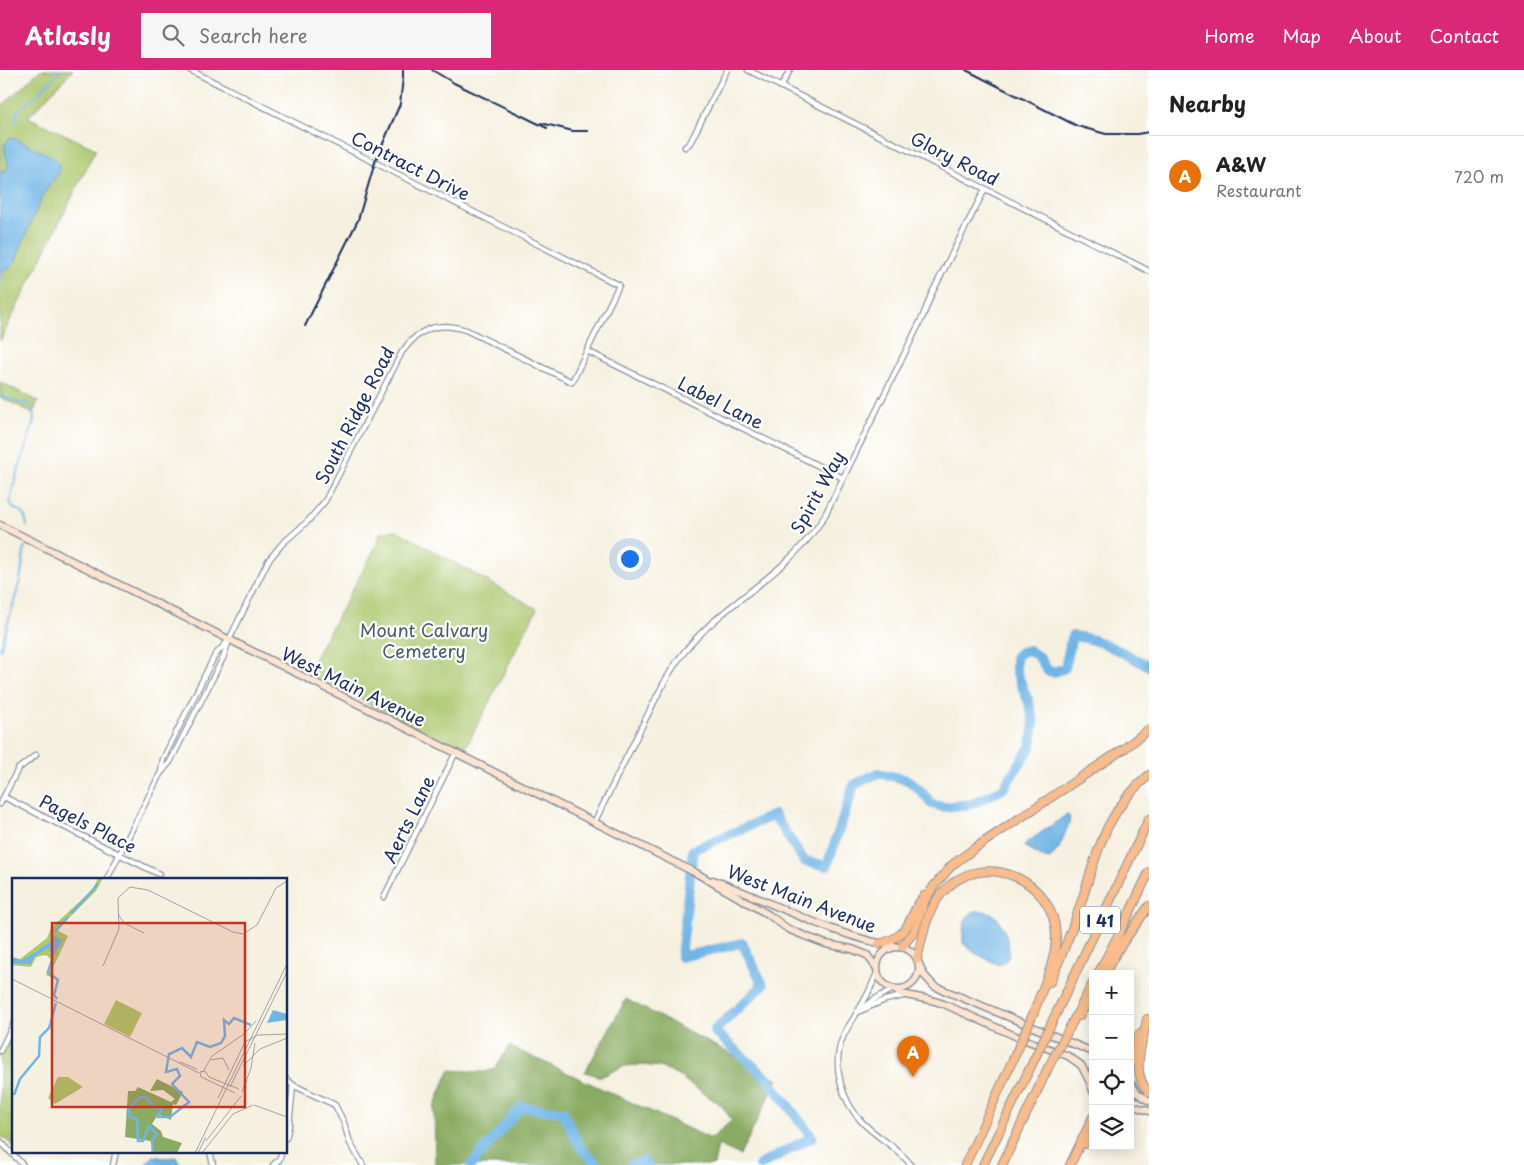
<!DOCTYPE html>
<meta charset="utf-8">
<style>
:root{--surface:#fff;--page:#f6f6f6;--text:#222;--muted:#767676;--line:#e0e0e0;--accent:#db2777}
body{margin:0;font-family:"Playpen Sans",sans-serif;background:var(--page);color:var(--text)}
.controls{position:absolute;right:15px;bottom:15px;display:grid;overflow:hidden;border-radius:0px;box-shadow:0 2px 12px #0003}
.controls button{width:45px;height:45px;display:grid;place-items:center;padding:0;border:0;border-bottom:1px solid var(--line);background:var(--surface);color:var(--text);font:25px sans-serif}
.you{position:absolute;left:629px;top:488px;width:18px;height:18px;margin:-12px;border:4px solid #fff;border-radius:50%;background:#1a73e8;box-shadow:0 0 0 8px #1a73e833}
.badge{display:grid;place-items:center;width:32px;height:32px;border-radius:50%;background:var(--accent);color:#fff;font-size:16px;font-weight:700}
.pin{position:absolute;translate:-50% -41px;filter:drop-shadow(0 1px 2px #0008)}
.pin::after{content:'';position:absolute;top:26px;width:18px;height:15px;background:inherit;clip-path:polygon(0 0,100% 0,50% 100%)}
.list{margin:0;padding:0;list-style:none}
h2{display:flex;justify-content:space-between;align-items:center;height:65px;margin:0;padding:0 20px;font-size:21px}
h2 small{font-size:16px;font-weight:400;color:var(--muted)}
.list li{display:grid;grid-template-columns:32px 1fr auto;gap:15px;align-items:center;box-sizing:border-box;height:80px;padding:0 20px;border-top:1px solid var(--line)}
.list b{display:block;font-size:19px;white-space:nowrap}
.list p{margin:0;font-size:16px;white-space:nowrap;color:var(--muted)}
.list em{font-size:16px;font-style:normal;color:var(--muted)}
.icon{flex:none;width:28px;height:28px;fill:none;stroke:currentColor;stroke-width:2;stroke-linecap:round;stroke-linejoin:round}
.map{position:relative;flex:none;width:1149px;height:1095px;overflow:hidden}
header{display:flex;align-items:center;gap:30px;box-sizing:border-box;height:70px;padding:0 25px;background:var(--accent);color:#fff}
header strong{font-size:24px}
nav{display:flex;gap:28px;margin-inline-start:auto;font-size:18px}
.search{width:350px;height:45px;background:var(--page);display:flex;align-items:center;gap:12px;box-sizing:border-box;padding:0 18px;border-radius:0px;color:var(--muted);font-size:19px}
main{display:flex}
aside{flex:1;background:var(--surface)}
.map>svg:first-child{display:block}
.green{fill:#adc86f;stroke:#647c66}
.forest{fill:#8aac62;stroke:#526e60}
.water{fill:#70b5e6;stroke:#4672a2}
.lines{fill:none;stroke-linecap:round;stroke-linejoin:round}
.stream{stroke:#70b5e6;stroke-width:2}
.river{stroke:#70b5e6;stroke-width:10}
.street-casing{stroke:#88909e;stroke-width:7}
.secondary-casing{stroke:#88909e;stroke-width:9}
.highway-casing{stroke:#88909e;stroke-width:10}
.street{stroke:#fff;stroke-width:4.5}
.secondary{stroke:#fde4d0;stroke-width:6}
.highway{stroke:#f9bc8a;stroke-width:8}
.rail{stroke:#1b2f5e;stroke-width:2}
.highway-bridge-casing{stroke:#88909e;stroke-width:10;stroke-linecap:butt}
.highway-bridge{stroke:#f9bc8a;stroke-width:8}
.labels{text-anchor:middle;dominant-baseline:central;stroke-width:4.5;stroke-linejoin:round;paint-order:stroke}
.shield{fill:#fff;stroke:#5f6d8e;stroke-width:1}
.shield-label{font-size:16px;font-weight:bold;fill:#1b2f5e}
.street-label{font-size:18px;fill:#1b2f5e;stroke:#fff}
.park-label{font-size:18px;fill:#475d63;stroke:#fff}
.inset-river{fill:none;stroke:#70b5e6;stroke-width:2.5}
.inset-road{fill:none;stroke:#9ea3ab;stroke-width:1}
.view{fill:#c8321e;fill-opacity:0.15;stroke:#c8321e;stroke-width:2.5}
.inset-edge{fill:none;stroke:#1b2f5e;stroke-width:2.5}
</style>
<header>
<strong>Atlasly</strong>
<div class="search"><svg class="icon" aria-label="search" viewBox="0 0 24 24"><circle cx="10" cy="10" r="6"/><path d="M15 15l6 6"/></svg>Search here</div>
<nav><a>Home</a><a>Map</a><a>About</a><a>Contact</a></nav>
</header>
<main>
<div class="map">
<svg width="1149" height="1095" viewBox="0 0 1149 1095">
<rect width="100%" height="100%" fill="#fff"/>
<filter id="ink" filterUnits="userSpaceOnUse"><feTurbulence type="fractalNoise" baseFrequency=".02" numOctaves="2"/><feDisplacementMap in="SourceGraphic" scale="10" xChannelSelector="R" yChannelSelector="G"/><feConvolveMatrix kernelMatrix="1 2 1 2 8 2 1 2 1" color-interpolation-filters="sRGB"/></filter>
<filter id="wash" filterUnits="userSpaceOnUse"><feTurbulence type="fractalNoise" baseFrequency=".0096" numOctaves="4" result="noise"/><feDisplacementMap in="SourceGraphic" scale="20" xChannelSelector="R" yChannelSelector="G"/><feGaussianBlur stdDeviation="1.12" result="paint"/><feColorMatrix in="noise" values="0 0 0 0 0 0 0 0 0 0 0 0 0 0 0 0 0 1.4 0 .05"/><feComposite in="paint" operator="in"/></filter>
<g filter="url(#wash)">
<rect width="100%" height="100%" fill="#f5f0df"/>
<g class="green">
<path d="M40 0H73L28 47 96 79 0 271V33L3 35Z"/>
<path d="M0 312 38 331 33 343 0 327Z"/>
<path d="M396 460 537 539 463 683 307 602 373 482 378 473 380 463Z"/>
<path d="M14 957V1076L0 1065V986Z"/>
</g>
<path class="forest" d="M626 929 778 1009 740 1085 718 1075 714 1095H435L434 1037 449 1000 484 1002 495 999 509 976 711 1069 732 1050 722 1036 680 1007 660 997 641 995 624 996 601 1007 585 1002Z"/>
<g class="water">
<path d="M10 68 16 69 51 86 59 93C61 108 53 108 46 120 34 142 25 168 15 192L8 200 0 199V103L6 100 8 96C7 85 0 74 10 68Z"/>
<path d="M1066 745H1068L1070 748 1069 753 1059 778 1050 789 1042 787 1025 777V774Z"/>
<path d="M975 841C980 841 986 841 991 843 1002 848 1012 877 1008 887 1006 892 1003 893 999 895L973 882 963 873C963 860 962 848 975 841Z"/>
<path d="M154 1086 164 1088 176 1087 181 1095H147V1092Z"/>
</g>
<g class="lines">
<g class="stream">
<path d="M14 54 17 49 16 44 20 38 38 24 61 0"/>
<path d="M0 213 4 198"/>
<path d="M0 325 20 333H27L33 339 34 351 13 417 10 432 14 439C24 441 25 445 27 456"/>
<path d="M0 580 20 511 25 476"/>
</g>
<g class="river">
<path d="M471 1095 521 1037 563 1042 580 1077 598 1095"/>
<path d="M631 1095 644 1091 648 1095"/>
<path d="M760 1095 812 1067 767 1008 714 961 763 915 742 873 681 887 693 780 774 745 804 791 827 796 854 715 878 703 908 710 920 720 932 734 943 737 972 734 1003 719 1031 676 1034 652 1029 633 1016 601V586L1021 582 1029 580 1039 587 1048 601 1054 602 1065 598 1072 566C1100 568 1124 584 1149 596"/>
</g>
</g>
</g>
<g filter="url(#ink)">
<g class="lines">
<g class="street-casing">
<g id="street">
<path d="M748 0 1149 201"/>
<path d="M781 17 790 0"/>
<path d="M685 77 690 73 727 0"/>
<path d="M587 281 843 408"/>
<path d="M161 702 163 689 215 585 227 572"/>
<path d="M4 727 159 804"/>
<path d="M0 734 18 699 36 685"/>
<path d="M594 753C610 720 627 687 643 654 656 629 667 603 685 581 726 530 787 506 824 447L923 246 931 225 985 119"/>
<path d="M107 809 160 704 170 692 223 588 229 570 268 491 282 474 308 451 325 431 402 282C419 258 438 251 466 260L572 312 619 215 190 0"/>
<path d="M384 827 455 684"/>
<path d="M877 903C871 918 865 931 856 944 852 952 846 959 843 967 831 996 842 1031 862 1052 877 1068 898 1077 911 1095"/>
<path d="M863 938 875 929 893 919"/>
<path d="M860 941 885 930 903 926"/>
<path d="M0 981 14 953"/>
<path d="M286 1009 293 1015 335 1035 344 1053 350 1073 363 1095"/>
<path d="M286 1068 289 1055 293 1015"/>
<path d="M0 1071 23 1095"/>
<path d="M210 1081 213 1095"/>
<path d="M113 1095 116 1081"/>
<path d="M273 1095 279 1090 282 1081"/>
</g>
</g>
<g class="secondary-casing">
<g id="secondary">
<path d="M0 455 696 803 769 845 788 859 805 866 826 874 852 879 867 885 876 897"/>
<path d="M713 810C775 833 834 867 899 877"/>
<circle cx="898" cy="898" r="21"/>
<path d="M919 894 924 905 934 916 1093 982"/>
<path d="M894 919 901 924 931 930 944 934 1013 965 1068 986 1081 995 1090 1012"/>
<path d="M1093 1000 1090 1012 1093 1021"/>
<path d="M1130 1012 1137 1023 1149 1031"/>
<path d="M1130 1035 1149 1041"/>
</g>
</g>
<g class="highway-casing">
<g id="highway">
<path d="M879 874C915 864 905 849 924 826"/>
<path d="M902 877 914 862 925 830 934 816 952 795 975 778 1125 678 1149 659"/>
<path d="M917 889C923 866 926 841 943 822 982 778 1055 809 1056 866 1056 893 1042 918 1034 942"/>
<path d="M1098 904 1129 844 1149 802"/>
<path d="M1104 904 1119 878 1149 836"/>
<path d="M1050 912C1062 885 1073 858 1082 830 1098 780 1106 741 1149 705"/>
<path d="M1079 946 1093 925"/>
<path d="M1147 949C1143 973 1129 1003 1149 1022"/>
<path d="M1053 950 1149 749"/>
<path d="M1070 957 1093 913"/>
<path d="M1130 996 1139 964"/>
<path d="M1085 1074 1093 1062"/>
<path d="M965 1095 1015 985"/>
<path d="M983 1095 1033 992"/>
<path d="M1002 1095 1048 998"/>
<path d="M1070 1095 1093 1047"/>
</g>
</g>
<use href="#street" class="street"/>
<use href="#secondary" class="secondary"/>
<use href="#highway" class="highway"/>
<g class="rail">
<path d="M432 0 454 13 547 58"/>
<path d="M966 0 1077 56 1106 64H1137L1149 62"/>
<path d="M541 53 573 61H588"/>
<path d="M305 256 358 150 375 92 400 34 403 8V0"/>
</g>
<g class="highway-bridge-casing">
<g id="highway-bridge">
<path d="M1015 985 1034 942"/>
<path d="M1033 992 1053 950"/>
<path d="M1048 998 1070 957"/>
</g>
</g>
<use href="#highway-bridge" class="highway-bridge"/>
</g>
</g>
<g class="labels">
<rect class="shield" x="1080" y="836.5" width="40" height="27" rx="4"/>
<g class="shield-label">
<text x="1100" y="850">I 41</text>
</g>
<g class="street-label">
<text transform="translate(955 88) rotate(27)">Glory Road</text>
<text transform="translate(411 95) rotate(27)">Contract Drive</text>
<text transform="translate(721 332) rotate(27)">Label Lane</text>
<text transform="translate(354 345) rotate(-63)">South Ridge Road</text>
<text transform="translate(817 422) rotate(-61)">Spirit Way</text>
<text transform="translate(354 616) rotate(26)">West Main Avenue</text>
<text transform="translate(408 749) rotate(-64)">Aerts Lane</text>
<text transform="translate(88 753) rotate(27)">Pagels Place</text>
<text transform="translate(802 828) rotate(21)">West Main Avenue</text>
</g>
<g class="park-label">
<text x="424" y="559">Mount Calvary<tspan x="424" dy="21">Cemetery</tspan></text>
</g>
</g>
<g transform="translate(12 808)">
<rect width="275" height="275" fill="#f5f0df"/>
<path d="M86 0H91L84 13 45 52 56 58 38 96 46 102 34 97 39 81 34 77 24 79 19 89 0 87V79L8 81 35 60 39 50 81 11ZM104 122 130 135 118 159 92 146ZM46 199H56L71 209 43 226 36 220Z" fill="#adc86f"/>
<path d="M145 201 171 214 164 227 161 226 159 242 146 236 140 246 149 253 151 259 170 265 165 275H139L141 268 138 263 113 259 116 213H123L126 209 159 224 163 221 151 212 138 213Z" fill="#8aac62"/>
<path d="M41 57 50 62 42 78 36 70 22 79 19 86 0 85V80L10 82 27 72 41 62ZM261 132 275 136V142L255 145Z" fill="#70b5e6"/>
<path class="inset-river" d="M59 36 86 6M43 54 56 39M41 79 36 94 46 102 42 117 45 121M2 217 8 201 27 178 28 159 37 150 44 125M141 275 140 262 145 256 137 248 131 263H126L125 241 118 239 117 231 128 219 135 220 142 230H150L146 239H158L177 224 160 206 168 198 165 191 154 194 157 176 170 170 179 179 185 164 198 169 209 165 213 158 212 142 217 146 222 140 239 147"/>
<path class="inset-road" d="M106 36 112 45 132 55M91 88 107 51 106 20 118 9 136 12 221 54 231 56 245 47 264 10 275 3M0 101 187 195M199 182 211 180 217 192M168 184 185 191M231 188 248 171 275 160M192 192 200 178 232 156 244 143M218 209 275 94M230 214 239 190 243 165M223 215 189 199 188 194 193 193 197 199 227 211M206 220 233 164 246 157 275 156M242 227 275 239M194 263 229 218M183 275 275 86M186 275 194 259M190 275 221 236 241 227"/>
<path class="view" d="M40 45H233V229H40Z"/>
<rect width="275" height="275" class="inset-edge"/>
</g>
</svg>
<div class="controls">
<button>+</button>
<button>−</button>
<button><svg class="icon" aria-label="locate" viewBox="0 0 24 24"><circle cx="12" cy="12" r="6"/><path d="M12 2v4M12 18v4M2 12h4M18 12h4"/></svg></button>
<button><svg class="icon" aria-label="layers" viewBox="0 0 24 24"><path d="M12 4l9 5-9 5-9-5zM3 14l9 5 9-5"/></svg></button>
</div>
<div class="you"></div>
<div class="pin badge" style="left:913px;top:1007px;background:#e8710a">A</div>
</div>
<aside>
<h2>Nearby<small></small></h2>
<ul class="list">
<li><span class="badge" style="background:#e8710a">A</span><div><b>A&amp;W</b><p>Restaurant</p></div><em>720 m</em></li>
</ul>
</aside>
</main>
